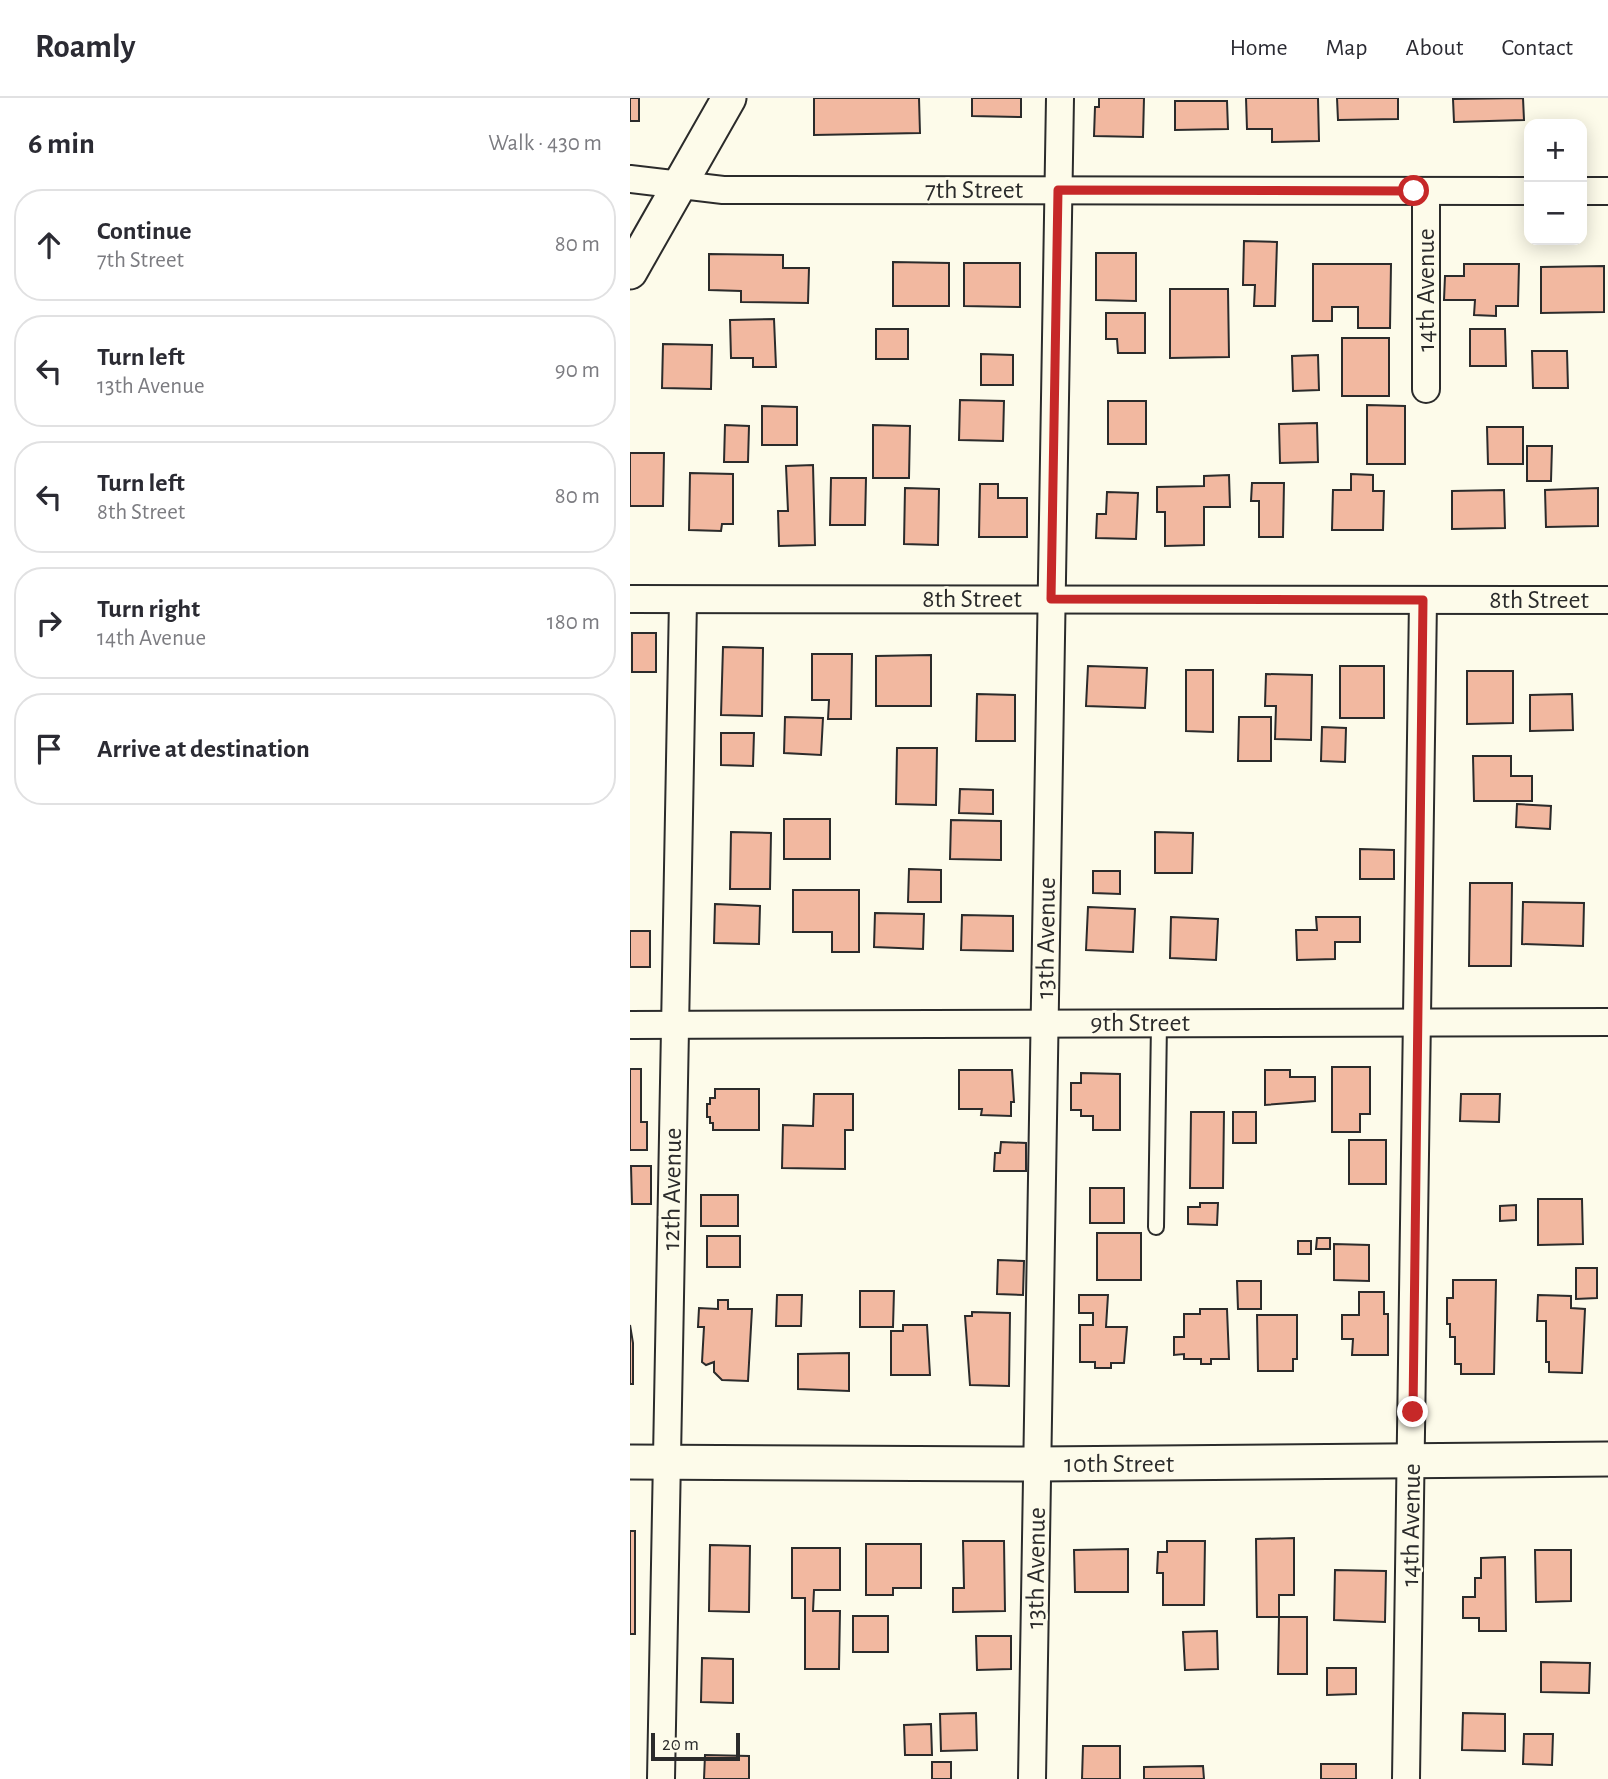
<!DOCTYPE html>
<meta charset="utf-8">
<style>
:root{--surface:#fff;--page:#f7f7f7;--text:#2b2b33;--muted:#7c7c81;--line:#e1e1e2}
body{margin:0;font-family:"Alegreya Sans",sans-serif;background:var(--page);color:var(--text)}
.controls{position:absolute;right:21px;top:21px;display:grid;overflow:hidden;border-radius:14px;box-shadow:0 4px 18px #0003}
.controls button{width:63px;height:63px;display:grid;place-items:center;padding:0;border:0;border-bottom:2px solid var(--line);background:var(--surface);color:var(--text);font:35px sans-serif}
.scale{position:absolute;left:21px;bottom:18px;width:89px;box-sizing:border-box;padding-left:7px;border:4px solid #2b2b2b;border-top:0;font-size:19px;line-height:24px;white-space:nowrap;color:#2b2b2b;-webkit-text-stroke:5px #fdfbea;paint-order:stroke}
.stop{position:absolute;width:21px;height:21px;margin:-16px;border:5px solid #c62828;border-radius:50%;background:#fff}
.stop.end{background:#c62828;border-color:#fff;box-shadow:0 2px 7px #0008}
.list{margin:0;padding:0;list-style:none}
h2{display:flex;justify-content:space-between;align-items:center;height:91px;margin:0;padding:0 28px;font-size:30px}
h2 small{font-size:23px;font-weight:400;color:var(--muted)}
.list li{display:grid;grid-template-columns:46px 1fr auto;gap:21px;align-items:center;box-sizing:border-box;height:112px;margin:0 14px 14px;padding:0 14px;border:2px solid var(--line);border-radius:28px}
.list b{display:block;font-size:26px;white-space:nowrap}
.list p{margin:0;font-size:23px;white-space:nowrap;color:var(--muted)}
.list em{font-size:23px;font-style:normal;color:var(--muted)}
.icon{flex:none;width:38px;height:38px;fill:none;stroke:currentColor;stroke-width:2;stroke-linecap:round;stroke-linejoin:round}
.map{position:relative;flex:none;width:978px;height:1681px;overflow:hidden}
header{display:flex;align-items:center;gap:42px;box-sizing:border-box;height:98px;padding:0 35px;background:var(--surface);border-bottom:2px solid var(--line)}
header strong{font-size:33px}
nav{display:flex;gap:38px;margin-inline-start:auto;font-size:24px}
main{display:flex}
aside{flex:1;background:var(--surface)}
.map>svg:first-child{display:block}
.building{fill:#f2b8a0;stroke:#2b2b2b;stroke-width:2}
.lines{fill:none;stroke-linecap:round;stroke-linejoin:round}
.service-casing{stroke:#2b2b2b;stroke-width:18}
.minor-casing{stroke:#2b2b2b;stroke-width:30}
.tertiary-casing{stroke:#2b2b2b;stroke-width:37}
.service{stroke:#fdfbea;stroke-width:14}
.minor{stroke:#fdfbea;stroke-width:26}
.tertiary{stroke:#fdfbea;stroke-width:33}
.route{stroke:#c62828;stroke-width:9}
.labels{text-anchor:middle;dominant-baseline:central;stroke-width:5;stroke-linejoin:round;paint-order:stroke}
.street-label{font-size:26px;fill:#2b2b2b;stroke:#fdfbea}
</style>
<header>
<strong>Roamly</strong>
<nav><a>Home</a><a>Map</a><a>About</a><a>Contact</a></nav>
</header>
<main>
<aside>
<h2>6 min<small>Walk · 430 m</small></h2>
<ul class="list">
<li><svg class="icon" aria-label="ahead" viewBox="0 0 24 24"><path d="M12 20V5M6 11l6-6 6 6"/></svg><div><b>Continue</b><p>7th Street</p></div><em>80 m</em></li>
<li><svg class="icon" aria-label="left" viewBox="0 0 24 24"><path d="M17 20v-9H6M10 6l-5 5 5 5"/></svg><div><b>Turn left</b><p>13th Avenue</p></div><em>90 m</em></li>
<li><svg class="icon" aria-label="left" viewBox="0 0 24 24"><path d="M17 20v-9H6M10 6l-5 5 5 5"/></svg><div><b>Turn left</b><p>8th Street</p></div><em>80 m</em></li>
<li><svg class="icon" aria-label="right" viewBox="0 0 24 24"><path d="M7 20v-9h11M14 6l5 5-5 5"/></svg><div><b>Turn right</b><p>14th Avenue</p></div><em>180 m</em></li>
<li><svg class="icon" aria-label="arrive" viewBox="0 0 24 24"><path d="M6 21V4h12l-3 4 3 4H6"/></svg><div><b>Arrive at destination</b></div></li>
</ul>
</aside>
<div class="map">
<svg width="978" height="1681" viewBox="0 0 978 1681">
<rect width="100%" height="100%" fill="#fdfbea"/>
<g class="building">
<rect x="0" y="0" width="9" height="23"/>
<path d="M184 0H289L290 35 184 37Z"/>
<path d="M342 0H391V19L342 18Z"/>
<path d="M469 0H514L513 39 464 38 465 9H469Z"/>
<path d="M616 0H688L689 43 642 44V31H617Z"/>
<path d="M707 0H768V21L708 22Z"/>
<path d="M893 0 894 22 824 24 823 1Z"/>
<path d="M545 3H597L598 31 545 32Z"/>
<path d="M614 143 647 144 645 208H624L625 187H613Z"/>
<path d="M466 155H506V203L466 202Z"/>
<path d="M79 156 153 157V170H179L178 205 111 204V193L79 192Z"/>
<path d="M263 164 319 165V208H263Z"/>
<path d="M334 165H390V209L334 208Z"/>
<path d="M683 166H761L760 230H728V209H702V223H683Z"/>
<path d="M834 166H889L888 208H866V218L844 217 845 202H814L815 178H834Z"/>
<path d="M974 168V214L911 215V169Z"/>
<path d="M540 191H598L599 259 540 260Z"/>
<path d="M476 215H515V255H488L487 241H476Z"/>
<path d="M144 221 146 269H123V260H101L100 222Z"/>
<rect x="246" y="231" width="32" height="30"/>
<path d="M840 231H875L876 268H840Z"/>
<rect x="712" y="240" width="47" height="58"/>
<path d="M33 246 82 247 81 291 32 290Z"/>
<path d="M902 253H937L938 290H903Z"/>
<path d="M351 256 383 257V287H351Z"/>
<path d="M688 257 689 292 663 293 662 258Z"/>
<path d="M330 302 374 303 373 343 329 342Z"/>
<rect x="478" y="303" width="38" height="43"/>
<path d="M737 307 775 308V366H737Z"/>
<path d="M132 308 167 309V347H132Z"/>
<path d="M687 325 688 364 650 365 649 326Z"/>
<path d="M95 327 119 328 118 364H94Z"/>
<path d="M243 327 280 328 279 380H243Z"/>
<path d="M857 329H893V366H858Z"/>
<path d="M897 348H922L921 383H897Z"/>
<path d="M0 355H34L33 408H0Z"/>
<path d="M183 367 185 447 149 448 148 413H158L156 368Z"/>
<path d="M60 375 103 376V426H92L91 433 59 432Z"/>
<path d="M721 376 743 377V393H754L753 432H702L703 392H721Z"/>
<path d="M599 377 600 409H574V447L535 448V414H527V389L574 388V378Z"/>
<path d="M201 380H236L235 427H200Z"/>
<path d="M622 385H654L653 439H629V403H621Z"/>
<path d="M350 386H368V400H397V439H349Z"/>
<path d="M275 390 309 391 308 447 274 446Z"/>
<path d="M968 390V428L916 429 915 392Z"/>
<path d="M874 392 875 430 822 431V393Z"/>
<path d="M477 394 508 395 506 441 466 440 467 416H476Z"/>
<rect x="2" y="535" width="24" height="39"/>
<path d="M93 549 133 550 132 618 91 617Z"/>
<path d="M182 556H222L221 621H198L199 602H182Z"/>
<path d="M301 557V608H246V558Z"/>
<path d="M458 568 517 570 515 610 456 608Z"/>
<rect x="710" y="568" width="44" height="52"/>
<path d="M556 572H583V634L556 633Z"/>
<path d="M837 573H883V625L837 626Z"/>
<path d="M636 576 682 577 681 642 645 641 646 608H635Z"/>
<path d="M347 596 385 597V643H346Z"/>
<path d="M942 596 943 632 900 633V597Z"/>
<path d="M155 619 193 620 191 657 154 655Z"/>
<path d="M609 619H641V663H608Z"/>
<path d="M692 629 716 630 715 664 691 663Z"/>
<path d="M91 635H124L123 668 91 667Z"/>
<path d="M267 650H307L306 707 266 706Z"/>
<path d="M843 658H881V678H902V703H844Z"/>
<path d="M330 691 363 692V716L329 715Z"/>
<path d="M887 706 921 708 920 731 886 729Z"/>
<rect x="154" y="721" width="46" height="40"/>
<path d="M321 722 371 723V762L320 761Z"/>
<path d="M101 734 141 735 140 791H100Z"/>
<path d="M525 734 563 735 562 775H525Z"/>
<path d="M730 751 764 752V781H730Z"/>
<path d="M279 771 311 772V804H278Z"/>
<path d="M463 773H490V796L463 795Z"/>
<path d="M840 785H882L881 868H839Z"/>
<path d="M163 792H229V854H202V834H163Z"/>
<path d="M893 804 954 805 953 848 892 846Z"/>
<path d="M85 806 130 808 129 846 84 845Z"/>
<path d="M458 809 505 811 503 854 456 852Z"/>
<path d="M245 815 294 816 293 851 244 849Z"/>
<path d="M332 817 383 818V853L331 852Z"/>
<path d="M541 819 588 821 586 862 540 860Z"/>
<path d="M686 819H730V844H705V861L667 862 666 832H687Z"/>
<rect x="0" y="833" width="20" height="36"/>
<path d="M702 969H740V1016H730V1034H702Z"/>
<path d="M0 971H11V1024H17V1052H0Z"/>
<path d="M329 972H382L384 1004H381V1018L351 1017 352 1011H329Z"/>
<path d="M635 972H660V979H685V1003L635 1007Z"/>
<path d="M451 975 490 976V1032H463V1018H451V1012H441V985H451Z"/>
<path d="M85 991H129V1032H83V1025H80V1019H77V1006H80V1000H85Z"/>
<path d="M184 996H223V1032H215V1071L152 1070 153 1027 183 1028Z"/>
<path d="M831 996H870L869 1024 830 1023Z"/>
<path d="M561 1014H594L593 1090H560Z"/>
<rect x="603" y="1014" width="23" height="31"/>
<rect x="719" y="1042" width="37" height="44"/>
<path d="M371 1044 396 1045V1073H364L365 1055H370Z"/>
<path d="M1 1068H21V1106H2Z"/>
<rect x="460" y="1090" width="34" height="35"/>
<rect x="71" y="1097" width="37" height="31"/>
<path d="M908 1101H952L953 1146 908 1147Z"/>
<path d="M570 1105H588L587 1127 558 1126V1109H570Z"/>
<path d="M886 1107V1122L870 1123V1108Z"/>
<rect x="467" y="1135" width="44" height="47"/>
<rect x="77" y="1138" width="33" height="31"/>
<path d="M687 1140H700V1151H686Z"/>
<rect x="668" y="1143" width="13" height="13"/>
<path d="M704 1146 739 1147V1183L704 1182Z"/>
<path d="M368 1162 394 1163 393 1197 367 1196Z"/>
<path d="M946 1170H967V1200L946 1201Z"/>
<path d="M823 1182H866L864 1276H831V1266H825V1239H820V1226H817V1200H823Z"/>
<path d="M607 1183H631V1211H608Z"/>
<path d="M230 1193H264L263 1229H230Z"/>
<path d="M729 1194H754V1216H758V1257H722L723 1241H712V1217H729Z"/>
<path d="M147 1197H172L171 1228H146Z"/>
<path d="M449 1197H478L476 1229H497L494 1265H481V1270H465V1264H450V1227H463V1215H449Z"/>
<path d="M908 1197 941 1198V1210L955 1211 952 1275 919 1274V1264H916V1223H907Z"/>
<path d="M88 1202H98V1211H122L118 1283 92 1282 84 1274V1264L76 1267 72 1264 74 1229H68L69 1210 88 1211Z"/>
<path d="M570 1211H597L599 1261H581V1266H571V1261H554V1256L544 1257V1239H554V1216H570Z"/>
<path d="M342 1214 380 1215 379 1288 340 1287 335 1218H342Z"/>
<path d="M627 1217H667V1261H663V1273H628Z"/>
<path d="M0 1227 3 1245V1286H0Z"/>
<path d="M273 1227H297L300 1277H261V1233H273Z"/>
<path d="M219 1255V1293L168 1291V1256Z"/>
<rect x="0" y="1433" width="5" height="103"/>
<path d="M664 1440V1497H649V1519H627L626 1441Z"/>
<path d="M333 1443H374L375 1513 323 1514V1490H334Z"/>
<path d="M537 1443H575L574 1507H533V1475H527L528 1454H537Z"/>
<path d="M236 1446H291V1490H263V1497H236Z"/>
<path d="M80 1447 120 1448 119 1514 79 1513Z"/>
<path d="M162 1450H210V1492H184L183 1513H210L209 1571H175V1500H162Z"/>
<path d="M498 1451V1494H445L444 1452Z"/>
<path d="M905 1452H941V1503L906 1504Z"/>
<path d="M875 1459 876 1533H849V1520H833V1499H845V1480H851V1460Z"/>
<path d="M705 1472 756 1473 755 1524 704 1522Z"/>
<rect x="223" y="1518" width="35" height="36"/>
<path d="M649 1519H677V1576H648Z"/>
<path d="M587 1533 588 1571 555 1572 553 1534Z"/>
<path d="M346 1538H381V1571L347 1572Z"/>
<path d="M72 1560 103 1561V1605L71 1604Z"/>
<path d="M911 1564 960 1565 959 1595 911 1594Z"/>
<path d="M697 1570H726V1596L697 1597Z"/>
<path d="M346 1615 347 1652 311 1653 310 1616Z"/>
<path d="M833 1615 875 1616V1653L832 1652Z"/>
<path d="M301 1626 302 1657H275L274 1627Z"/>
<path d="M894 1636H923L922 1667 893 1666Z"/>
<path d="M453 1648H490V1681H452Z"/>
<path d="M75 1657 119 1658V1681H74Z"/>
<rect x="302" y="1664" width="19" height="17"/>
<rect x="691" y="1666" width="35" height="15"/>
<path d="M573 1668 574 1681H514V1669Z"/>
</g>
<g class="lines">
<g class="service-casing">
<path id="service" d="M526 1129 529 925"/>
</g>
<g class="minor-casing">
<g id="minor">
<path d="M0 81 93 92 899 93"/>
<path d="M796 93V291"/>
<path d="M952 93H978"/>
<path d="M0 501 978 502"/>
<path d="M0 927 978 924"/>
<path d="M31 1681 53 502"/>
<path d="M402 1681 430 0"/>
<path d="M776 1681 793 502"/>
</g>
</g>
<g class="tertiary-casing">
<g id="tertiary">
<path d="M0 174 99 0"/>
<path d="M0 1364 407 1366 978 1361"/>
</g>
</g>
<use href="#service" class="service"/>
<use href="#minor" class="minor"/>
<use href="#tertiary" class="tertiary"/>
</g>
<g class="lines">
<path class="route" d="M783 1314 793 502 421 501 428 92 784 93"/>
</g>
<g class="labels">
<g class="street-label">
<text x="344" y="92">7th Street</text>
<text transform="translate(796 192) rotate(-90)">14th Avenue</text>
<text x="342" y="501">8th Street</text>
<text x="909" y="502">8th Street</text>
<text transform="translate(416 840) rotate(-89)">13th Avenue</text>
<text x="510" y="925">9th Street</text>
<text transform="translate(42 1091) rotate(-89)">12th Avenue</text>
<text x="489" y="1366">10th Street</text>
<text transform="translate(781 1427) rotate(-89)">14th Avenue</text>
<text transform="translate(406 1470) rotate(-89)">13th Avenue</text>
</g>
</g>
</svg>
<div class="controls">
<button>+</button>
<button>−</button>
</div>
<div class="scale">20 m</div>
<div class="stop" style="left:784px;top:93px"></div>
<div class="stop end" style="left:783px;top:1314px"></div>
</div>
</main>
